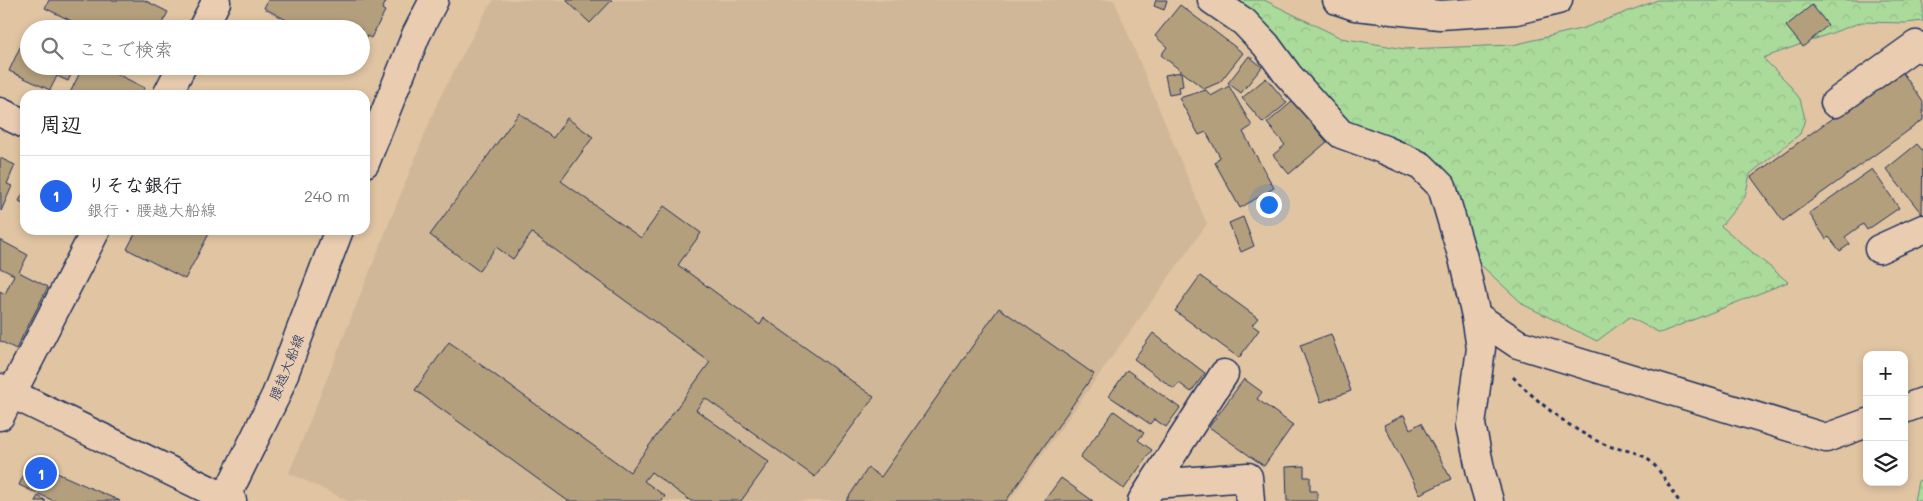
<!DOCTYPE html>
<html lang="ja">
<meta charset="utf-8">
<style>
:root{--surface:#fff;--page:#f6f6f6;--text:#202124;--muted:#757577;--line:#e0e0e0;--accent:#2563eb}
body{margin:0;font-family:Mali,"Klee One",sans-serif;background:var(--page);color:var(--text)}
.controls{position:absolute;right:15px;bottom:15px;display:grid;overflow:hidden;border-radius:10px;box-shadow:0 2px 8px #0003}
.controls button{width:45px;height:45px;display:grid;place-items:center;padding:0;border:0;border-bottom:1px solid var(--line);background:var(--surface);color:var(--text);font:25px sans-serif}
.you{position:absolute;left:1268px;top:204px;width:18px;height:18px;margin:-12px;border:4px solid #fff;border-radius:50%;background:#1a73e8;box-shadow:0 0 0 8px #1a73e833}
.badge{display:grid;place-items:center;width:32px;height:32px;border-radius:50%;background:var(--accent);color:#fff;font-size:16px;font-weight:700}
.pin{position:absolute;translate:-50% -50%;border:2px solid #fff;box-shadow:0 1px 5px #0006}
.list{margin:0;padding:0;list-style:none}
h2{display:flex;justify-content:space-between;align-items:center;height:65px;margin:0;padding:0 20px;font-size:21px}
h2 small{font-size:16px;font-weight:400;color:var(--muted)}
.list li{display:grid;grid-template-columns:32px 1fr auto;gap:15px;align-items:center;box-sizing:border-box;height:80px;padding:0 20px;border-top:1px solid var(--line)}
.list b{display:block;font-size:19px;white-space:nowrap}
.list p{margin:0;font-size:16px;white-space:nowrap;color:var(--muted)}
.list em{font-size:16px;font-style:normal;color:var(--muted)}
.icon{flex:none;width:28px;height:28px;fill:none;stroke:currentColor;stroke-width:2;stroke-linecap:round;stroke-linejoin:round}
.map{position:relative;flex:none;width:1923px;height:501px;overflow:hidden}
.search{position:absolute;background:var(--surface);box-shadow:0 2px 8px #0003;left:20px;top:20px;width:350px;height:55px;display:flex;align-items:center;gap:12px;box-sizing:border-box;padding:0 18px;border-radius:28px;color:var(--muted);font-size:19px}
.panel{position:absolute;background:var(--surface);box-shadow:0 2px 8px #0003;left:20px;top:90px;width:350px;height:145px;border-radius:15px}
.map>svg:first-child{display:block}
.built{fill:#d0b797}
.forest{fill:url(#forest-crowns);stroke:#63857c}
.building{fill:#b49f7d;stroke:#1b2f5e}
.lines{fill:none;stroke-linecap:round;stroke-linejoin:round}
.minor-casing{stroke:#1b2f5e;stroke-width:31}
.major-casing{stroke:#1b2f5e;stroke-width:31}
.path{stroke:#1b2f5e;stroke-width:3;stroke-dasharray:4 4;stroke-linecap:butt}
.minor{stroke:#eacdb1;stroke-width:28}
.major{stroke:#eacdb1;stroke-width:28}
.labels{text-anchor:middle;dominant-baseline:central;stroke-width:5;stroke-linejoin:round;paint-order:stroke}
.street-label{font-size:14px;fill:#1b2f5e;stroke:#eacdb1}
</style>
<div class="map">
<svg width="1923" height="501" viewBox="0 0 1923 501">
<defs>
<pattern id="forest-crowns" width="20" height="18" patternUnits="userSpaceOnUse" patternTransform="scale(1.25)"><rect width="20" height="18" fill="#abdb9b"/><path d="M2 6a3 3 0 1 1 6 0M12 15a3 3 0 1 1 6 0" fill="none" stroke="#93bc88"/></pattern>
</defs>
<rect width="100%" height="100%" fill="#e1c5a3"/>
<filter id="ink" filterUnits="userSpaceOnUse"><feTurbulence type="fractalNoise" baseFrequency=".02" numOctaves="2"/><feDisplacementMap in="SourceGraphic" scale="10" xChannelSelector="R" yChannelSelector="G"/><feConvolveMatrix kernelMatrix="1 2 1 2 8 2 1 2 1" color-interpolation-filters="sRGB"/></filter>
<g filter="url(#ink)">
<path class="built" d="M494 0H1114L1207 224 1009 501H348L289 473 438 101 487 9Z"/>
<g class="forest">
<path d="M1229 0H1264L1341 38 1405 49 1513 45 1584 28 1658 0H1923V21L1906 23 1862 22 1763 58 1788 83 1800 99 1805 119 1800 134 1750 174 1745 197 1721 226 1788 282 1660 333 1629 317 1597 341 1524 305 1470 255 1450 195 1345 126Z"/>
<path d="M1923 479V501H1914L1918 481Z"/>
</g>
<g class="building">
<path d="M49 0H144L168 12 159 29H88L45 8Z"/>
<path d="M268 0H387L382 9 385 11 371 38 367 36 361 48V29H303L264 8Z"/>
<path d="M566 0H612L590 23Z"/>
<path d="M1156 0H1167L1164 10 1154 6Z"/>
<path d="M1180 5 1243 53 1220 82 1204 89 1161 55 1167 47 1155 36Z"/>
<path d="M1812 5 1828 25 1803 47 1786 26Z"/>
<path d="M27 32H29V66H75L68 81 57 76 50 90 9 71Z"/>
<path d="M1249 56 1262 67 1241 93 1228 83Z"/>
<path d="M83 66H101L145 88 141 95H69Z"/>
<path d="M1900 69 1923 102V120L1783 221 1751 177Z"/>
<path d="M1181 72 1183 86 1179 87 1180 93 1169 95 1165 75Z"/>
<path d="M1266 78 1287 103 1263 123 1242 98Z"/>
<path d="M1229 86 1252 126 1243 132 1274 188 1240 208 1215 163 1220 157 1206 132 1199 135 1179 98 1206 90 1211 96Z"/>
<path d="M1293 101 1327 142 1289 174 1273 155 1285 145 1267 123Z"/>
<path d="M519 113 553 138 567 118 593 137 561 181 641 238 664 206 701 233 678 265 760 325 764 318 874 397 815 477 705 398 696 410 769 462 741 501H691L651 472 644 481 665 496 662 501H568L415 390 449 342 630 472 710 362 532 233 513 259 496 247 479 271 430 235Z"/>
<path d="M1917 144 1923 151 1922 214 1886 169Z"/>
<path d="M0 158 15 165 7 184 12 186 1 211Z"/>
<path d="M1872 169 1899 208 1867 230 1863 224 1845 237 1850 244 1840 251 1829 237 1826 239 1809 213Z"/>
<path d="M25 190V204L19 201Z"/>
<path d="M1243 217 1254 246 1241 252 1229 223Z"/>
<path d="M137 230H211L185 279 127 249Z"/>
<path d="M0 240 28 255 19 272 48 287 16 349 0 341V291L5 294 14 275 0 268Z"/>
<path d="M1200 276 1258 318 1252 325 1259 330 1239 358 1175 311Z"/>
<path d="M999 308 1094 374 1006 501H846L868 468 881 477Z"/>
<path d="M1153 333 1205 373 1191 392 1179 383 1174 389 1134 359Z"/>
<path d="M1331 334 1351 391 1321 402 1300 345Z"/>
<path d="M1127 370 1180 408 1166 427 1154 419 1150 424 1109 396Z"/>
<path d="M1244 379 1262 392 1257 399 1293 425 1264 466 1209 427Z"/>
<path d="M1114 411 1144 433 1138 440 1152 450 1124 489 1080 457Z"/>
<path d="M1404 415 1410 429 1421 423 1451 479 1420 494 1384 425Z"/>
<path d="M30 461 120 501H54L19 485Z"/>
<path d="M1304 466V477H1310V491H1317V501H1287L1286 467Z"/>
<path d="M1061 478 1093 501H1044Z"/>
<path d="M38 496 46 501H35Z"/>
</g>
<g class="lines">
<g class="minor-casing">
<g id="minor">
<path d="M1212 0 1244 22 1266 45 1288 75 1341 134 1385 150 1421 166 1442 187 1463 258 1476 316 1481 348 1471 425 1481 473 1489 501"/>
<path d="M202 29 216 2 215 0"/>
<path d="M167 95 182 66"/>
<path d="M1835 103 1916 45 1923 49"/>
<path d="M0 112 25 124"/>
<path d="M1879 249 1923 229"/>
<path d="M1476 316 1518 344 1826 438 1867 423"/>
<path d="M0 388 232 501"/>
<path d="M1904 409 1923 402"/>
<path d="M0 416 96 230"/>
<path d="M1154 484 1248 477 1250 501"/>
<path d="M1142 501 1224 374"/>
</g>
</g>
<g class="major-casing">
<g id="major">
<path d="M1337 0 1355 6 1440 15 1517 10 1558 0"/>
<path d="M365 163 416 35 434 0"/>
<path d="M224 501 276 395 339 230"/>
</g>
</g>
<path class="path" d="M1513 377C1540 404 1571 430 1606 445 1619 450 1634 450 1646 458 1661 468 1668 487 1679 501"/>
<use href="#minor" class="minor"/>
<use href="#major" class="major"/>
</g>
</g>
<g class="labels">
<g class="street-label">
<text transform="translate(286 367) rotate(-68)">腰越大船線</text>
</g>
</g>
</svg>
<div class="controls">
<button>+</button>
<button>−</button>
<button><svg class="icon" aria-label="layers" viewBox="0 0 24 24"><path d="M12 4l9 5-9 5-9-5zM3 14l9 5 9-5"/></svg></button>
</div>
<div class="you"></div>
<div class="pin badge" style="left:41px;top:473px">1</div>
<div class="search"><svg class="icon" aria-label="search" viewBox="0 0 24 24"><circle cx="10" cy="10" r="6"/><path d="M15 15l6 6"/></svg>ここで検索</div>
<section class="panel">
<h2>周辺<small></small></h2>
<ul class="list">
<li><span class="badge">1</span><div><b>りそな銀行</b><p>銀行 · 腰越大船線</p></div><em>240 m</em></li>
</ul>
</section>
</div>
